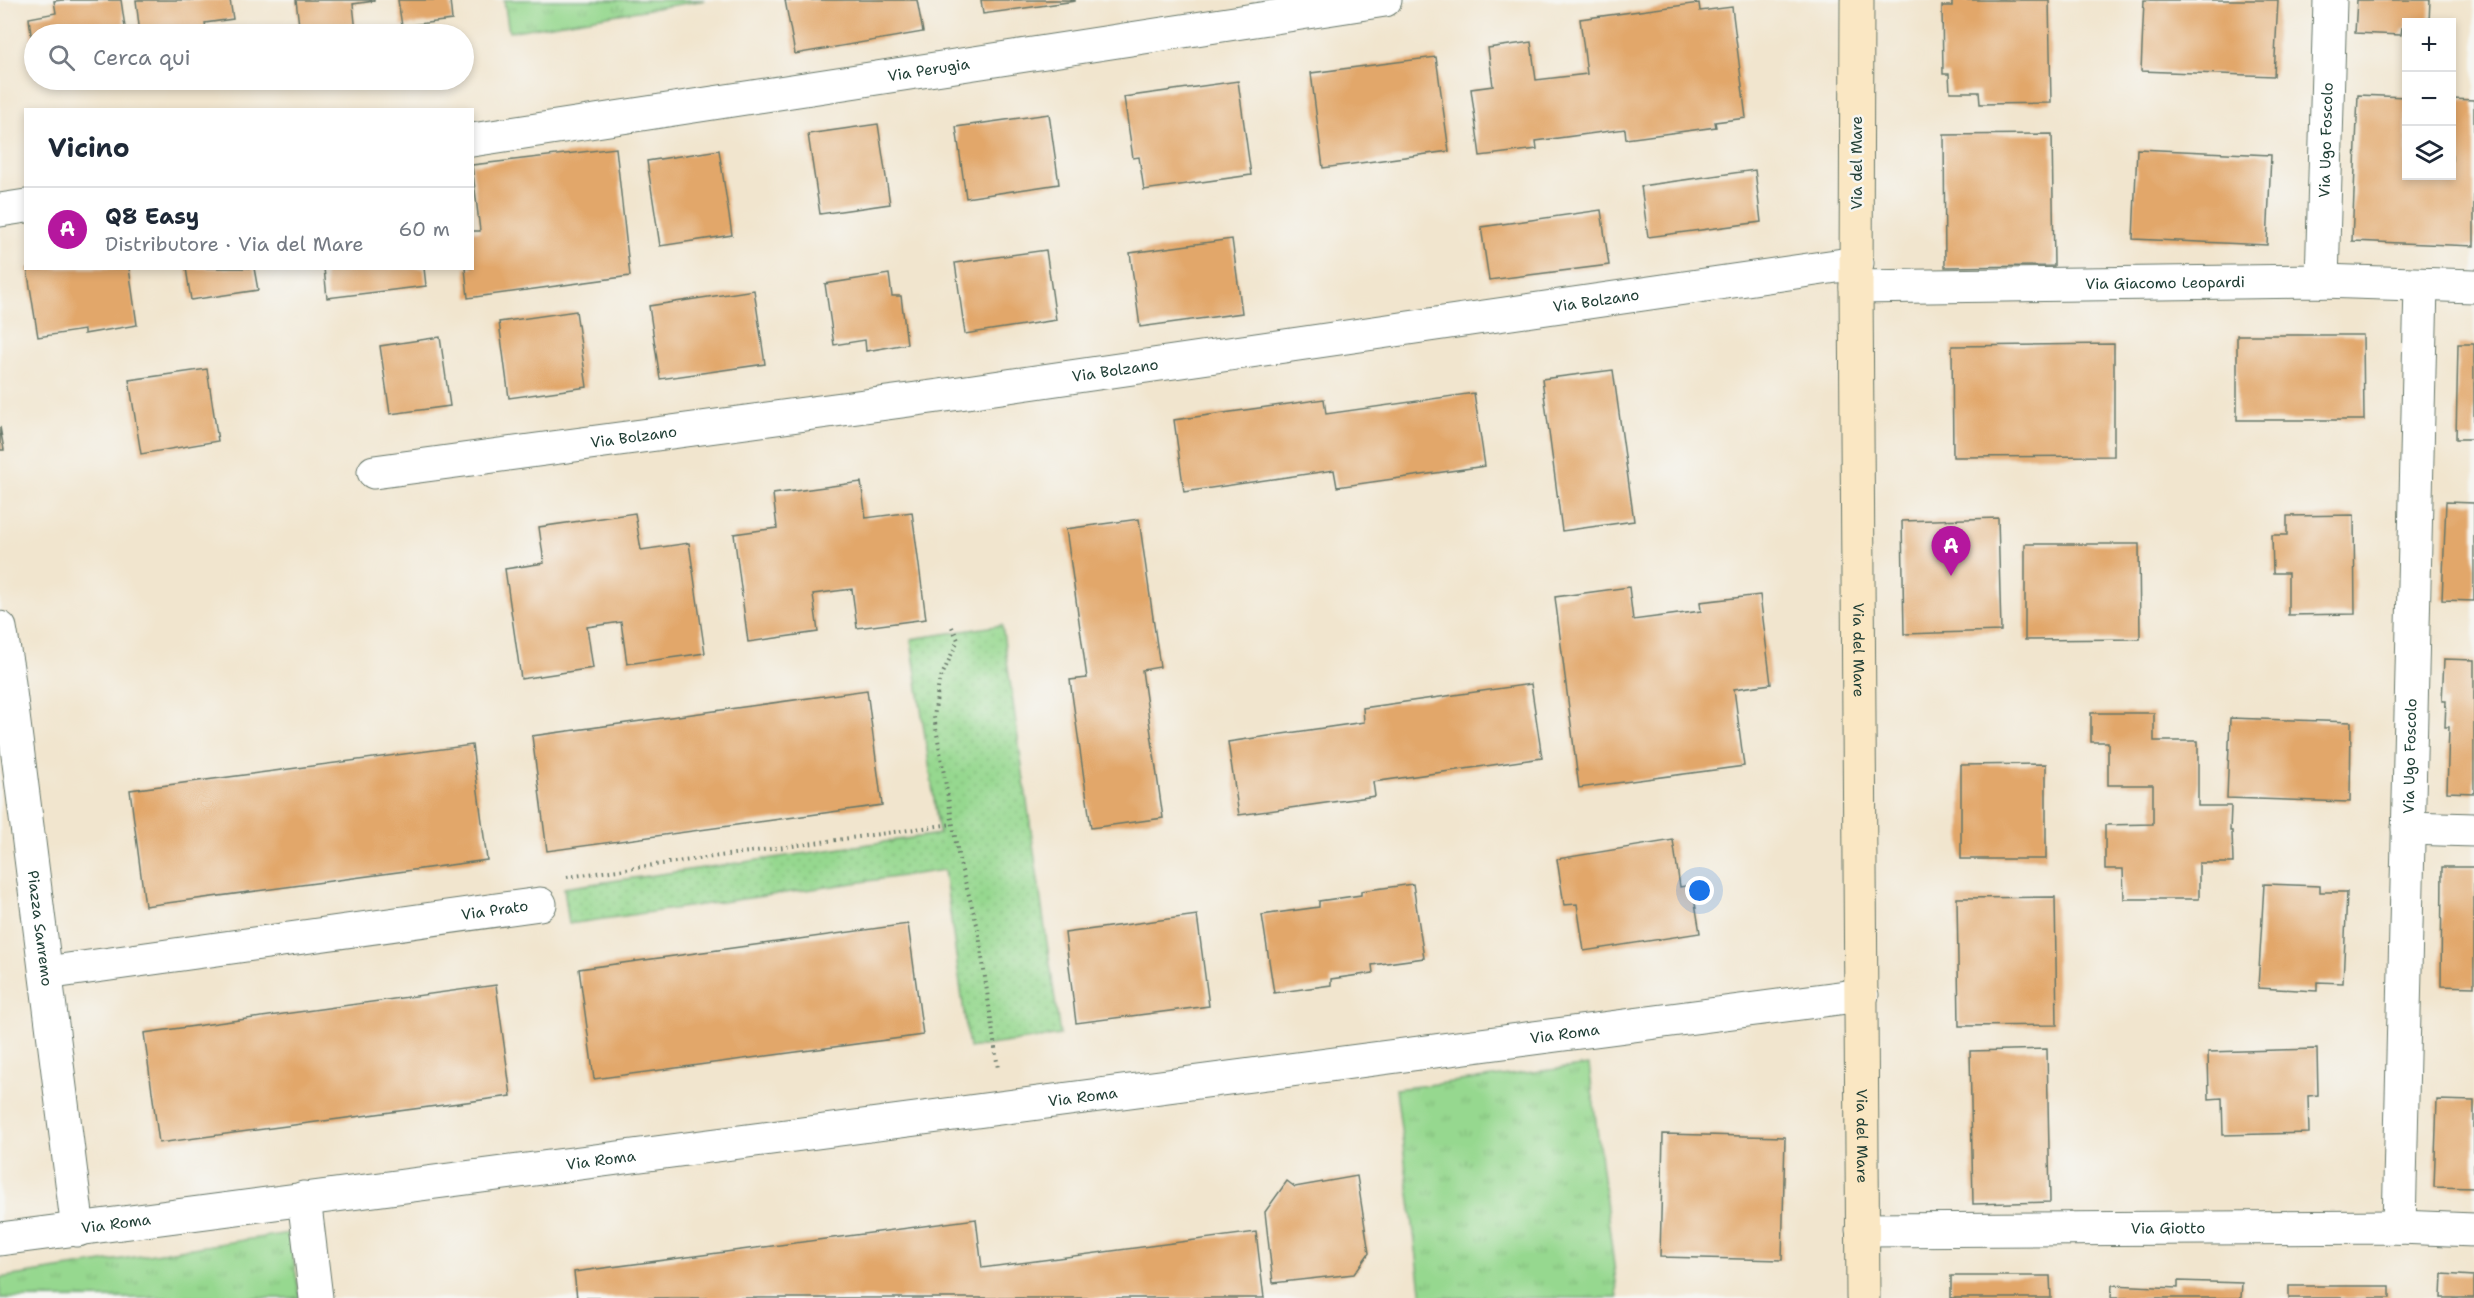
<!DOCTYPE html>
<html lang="it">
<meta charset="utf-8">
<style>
:root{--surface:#fff;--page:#f6f6f7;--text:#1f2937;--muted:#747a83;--line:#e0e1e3;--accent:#b5179e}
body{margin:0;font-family:"Shantell Sans",sans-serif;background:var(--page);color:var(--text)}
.controls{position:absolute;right:18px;top:18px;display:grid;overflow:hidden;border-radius:0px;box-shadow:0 3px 9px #0003}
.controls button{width:54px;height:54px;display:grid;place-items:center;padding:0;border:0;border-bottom:2px solid var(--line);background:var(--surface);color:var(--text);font:30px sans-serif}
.you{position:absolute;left:1700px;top:891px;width:21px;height:21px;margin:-15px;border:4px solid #fff;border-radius:50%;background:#1a73e8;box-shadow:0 0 0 9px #1a73e833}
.badge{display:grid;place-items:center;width:39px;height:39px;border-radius:50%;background:var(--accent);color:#fff;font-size:20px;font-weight:700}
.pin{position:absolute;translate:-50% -50px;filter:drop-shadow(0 2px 3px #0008)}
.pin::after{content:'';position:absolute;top:32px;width:21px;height:18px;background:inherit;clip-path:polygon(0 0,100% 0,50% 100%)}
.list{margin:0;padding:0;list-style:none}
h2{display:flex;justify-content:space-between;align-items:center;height:78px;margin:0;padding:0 24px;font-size:26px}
h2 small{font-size:20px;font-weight:400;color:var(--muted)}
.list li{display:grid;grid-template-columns:39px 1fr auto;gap:18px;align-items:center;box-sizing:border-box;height:84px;padding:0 24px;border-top:2px solid var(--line)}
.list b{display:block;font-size:22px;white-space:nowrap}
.list p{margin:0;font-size:20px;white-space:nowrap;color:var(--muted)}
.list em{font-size:20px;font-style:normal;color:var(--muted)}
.icon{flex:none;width:33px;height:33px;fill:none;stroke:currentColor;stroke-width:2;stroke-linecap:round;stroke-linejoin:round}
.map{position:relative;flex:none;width:2474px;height:1298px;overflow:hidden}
.search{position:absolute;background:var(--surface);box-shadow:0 3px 9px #0003;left:24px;top:24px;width:450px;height:66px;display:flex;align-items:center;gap:15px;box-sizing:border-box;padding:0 21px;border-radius:33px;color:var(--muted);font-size:22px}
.panel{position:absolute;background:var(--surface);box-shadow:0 3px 9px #0003;left:24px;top:108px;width:450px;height:162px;border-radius:0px}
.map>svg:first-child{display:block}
.grass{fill:url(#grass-dots);stroke:#5a8a62;stroke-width:1.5}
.park{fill:url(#park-tufts);stroke:#5a8a62;stroke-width:1.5}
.building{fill:#e2a76b}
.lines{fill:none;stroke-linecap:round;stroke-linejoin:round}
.minor-casing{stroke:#68786a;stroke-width:35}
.secondary-casing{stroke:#68786a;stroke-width:35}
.path{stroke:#68786a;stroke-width:4;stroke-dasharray:1.5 4.5;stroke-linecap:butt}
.minor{stroke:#fff;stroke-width:33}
.secondary{stroke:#fae7c3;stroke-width:33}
.labels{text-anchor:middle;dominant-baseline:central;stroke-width:5;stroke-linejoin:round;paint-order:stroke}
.street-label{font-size:15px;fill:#1f3d34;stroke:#f6f6f2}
</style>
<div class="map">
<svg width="2474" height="1298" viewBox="0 0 2474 1298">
<defs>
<pattern id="grass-dots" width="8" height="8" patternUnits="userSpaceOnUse" patternTransform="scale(1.5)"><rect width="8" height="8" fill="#96d88f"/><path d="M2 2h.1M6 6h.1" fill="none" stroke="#81ba7c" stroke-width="1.8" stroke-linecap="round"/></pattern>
<pattern id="park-tufts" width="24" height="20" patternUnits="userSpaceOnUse" patternTransform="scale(1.5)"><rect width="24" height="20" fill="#96d88f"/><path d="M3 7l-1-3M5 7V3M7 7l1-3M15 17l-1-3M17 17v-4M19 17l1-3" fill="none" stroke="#81ba7c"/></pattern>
</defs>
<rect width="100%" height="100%" fill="#f6f6f2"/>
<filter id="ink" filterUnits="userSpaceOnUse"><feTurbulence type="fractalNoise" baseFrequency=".0167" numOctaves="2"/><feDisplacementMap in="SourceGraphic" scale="12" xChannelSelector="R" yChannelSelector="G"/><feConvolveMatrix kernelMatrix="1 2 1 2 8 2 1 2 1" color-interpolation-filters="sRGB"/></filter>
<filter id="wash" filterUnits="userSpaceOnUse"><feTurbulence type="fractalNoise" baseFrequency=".008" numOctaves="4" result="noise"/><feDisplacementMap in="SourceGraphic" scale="24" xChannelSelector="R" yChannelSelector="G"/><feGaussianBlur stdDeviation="1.35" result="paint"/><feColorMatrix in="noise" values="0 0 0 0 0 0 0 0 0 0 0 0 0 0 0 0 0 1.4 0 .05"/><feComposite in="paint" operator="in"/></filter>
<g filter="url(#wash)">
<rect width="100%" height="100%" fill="#f1e5ce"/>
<path class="grass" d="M1002 625 1060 1035 969 1048 944 870 569 924 564 888 939 834 911 639Z"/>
<g class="park">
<path d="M504 0H705L509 32Z"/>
<path d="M1589 1065 1618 1298H1422L1396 1089Z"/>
<path d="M289 1233 300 1298H0V1278Z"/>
</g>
<g id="blocks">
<g class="building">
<path d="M63 0H121L126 34H34L33 51 29 18 56 13 54 1Z"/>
<path d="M136 0H230L233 19 205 23 207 34H140Z"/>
<path d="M296 0H374V1L353 4 356 32 300 34Z"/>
<path d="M398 0H450L452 20 402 26Z"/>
<path d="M785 0H917L923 32 795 54Z"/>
<path d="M981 0H1075V1L983 14Z"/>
<path d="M1952 0H2049L2051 103 1980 104 1979 92H1950L1949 74H1943L1942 6H1952Z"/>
<path d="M2144 0H2278L2274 76 2141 71Z"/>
<path d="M2357 0H2430L2429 22H2406V29L2402 28 2401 35 2355 33Z"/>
<path d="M1699 3 1700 11 1732 7 1746 118 1715 122 1716 127 1626 139 1625 129 1536 141 1537 149 1480 156 1471 89 1493 86 1488 48 1531 42 1536 80 1587 74 1580 19Z"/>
<path d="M1436 57 1449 151 1323 168 1311 73Z"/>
<path d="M1238 81 1251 175 1144 190 1139 157 1133 158 1124 97Z"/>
<path d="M2358 95 2406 97V176H2452V99L2474 100V246L2352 241Z"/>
<path d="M1049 114 1059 184 966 198 956 127Z"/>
<path d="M878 124 890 204 820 214 808 134Z"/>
<path d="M2052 134 2054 266 1945 267 1944 135Z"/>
<path d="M616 148 630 276 468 298 465 268H472V231H480L472 165Z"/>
<path d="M2137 149 2271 155 2267 245 2133 239Z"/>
<path d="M719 150 732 235 660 246 647 161Z"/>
<path d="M1755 170 1761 222 1648 237 1641 186Z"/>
<path d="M1601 210 1609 265 1489 280 1481 227Z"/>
<path d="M1232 239 1242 313 1140 327 1130 253Z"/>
<path d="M1046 250 1056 320 965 334 955 263Z"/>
<path d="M27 268H129L137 325 84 334V330L38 337Z"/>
<path d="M186 268H254L258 290 191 300Z"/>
<path d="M324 268H424L426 286 327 298Z"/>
<path d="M889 274 892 296H901L907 344 866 351 865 340 834 345 825 284Z"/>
<path d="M754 290 765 364 660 379 649 306Z"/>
<path d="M576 311 587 387 509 398 499 322Z"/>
<path d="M2237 335H2363L2364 420H2237Z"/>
<path d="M440 337 450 406 390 414 380 346Z"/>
<path d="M2114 344V456L1953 457 1952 346Z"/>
<path d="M2458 344H2474V439H2456Z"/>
<path d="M207 369 218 441 141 454 129 380Z"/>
<path d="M1613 370 1634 521 1562 531 1542 379Z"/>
<path d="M1474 393 1485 466 1337 487 1334 470 1184 492 1174 420 1324 399 1326 414Z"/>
<path d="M0 427 4 450H0Z"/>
<path d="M861 482 866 518 912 512 926 619 857 628 852 589 813 594 818 632 748 642 734 534 777 528 773 494Z"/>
<path d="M2446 502 2474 503V601L2442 600Z"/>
<path d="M635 513 641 550 689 543 705 653 627 664 621 622 587 627 593 668 521 679 505 569 544 563 539 527Z"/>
<path d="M2354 515 2355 614 2288 615V573H2273L2272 535H2287V516Z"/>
<path d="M1998 518 2001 631 1904 634 1902 521Z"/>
<path d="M1139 519 1160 667 1142 670 1163 818 1091 828 1070 680 1087 678 1066 529Z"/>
<path d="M2025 544H2139L2140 639 2025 640Z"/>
<path d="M1629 587 1633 620 1701 611 1700 602 1760 595 1771 684 1734 689 1744 766 1579 788 1555 597Z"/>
<path d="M2444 659 2474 660V793L2447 792 2449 727H2445L2446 701H2442Z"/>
<path d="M1531 684 1542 758 1373 782 1375 796 1239 815 1228 742 1364 722 1363 708Z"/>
<path d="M867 690 882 805 547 851 532 736Z"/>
<path d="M2091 713H2154V741H2198V806H2231L2230 831H2232L2233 863H2199V899H2124L2123 869H2105V825L2153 824V785H2108V742H2091Z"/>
<path d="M2230 718 2351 722 2350 802 2227 798Z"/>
<path d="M472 745 487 860 145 906 130 790Z"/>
<path d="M2046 764V859H1961V765Z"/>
<path d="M1673 840 1680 887 1692 885 1700 933 1584 951 1577 904 1564 905 1557 859Z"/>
<path d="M2442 867H2474V987L2441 986Z"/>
<path d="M1413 884 1424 958 1372 965 1373 973 1331 979V985L1274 993 1262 915 1319 907V901L1361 895V891Z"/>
<path d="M2264 884 2320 886V892H2347L2343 983 2317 982V991L2258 988Z"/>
<path d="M2055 897 2057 1025 1959 1026 1957 898Z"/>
<path d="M1197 915 1209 1006 1076 1023 1065 933Z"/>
<path d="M908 924 923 1035 594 1079 579 969Z"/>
<path d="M496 985 511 1096 159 1143 144 1033Z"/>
<path d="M2047 1049 2050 1202 1973 1204 1970 1051Z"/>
<path d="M2317 1049 2318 1095 2308 1096 2309 1133 2223 1135 2222 1098 2209 1099 2208 1052Z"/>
<path d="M2437 1100 2474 1101V1188L2434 1187Z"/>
<path d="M1663 1134 1785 1137 1782 1260 1660 1257Z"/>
<path d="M1357 1176 1369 1253 1354 1274 1273 1283 1265 1212 1287 1181 1295 1187Z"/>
<path d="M976 1219 982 1268 1256 1232 1264 1298H577L574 1272Z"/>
<path d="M2442 1274 2474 1276V1298H2441Z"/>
<path d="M1951 1276H2050L2051 1298H1951Z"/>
<path d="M2178 1281 2242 1283 2241 1298H2111L2112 1285 2178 1288Z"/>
<rect x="2289" y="1286" width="101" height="12"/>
</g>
</g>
</g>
<g filter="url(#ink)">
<use href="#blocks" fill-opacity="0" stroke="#68786a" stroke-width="1.5"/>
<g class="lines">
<g class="minor-casing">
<g id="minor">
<path id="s1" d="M472 140 1385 0"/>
<path d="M0 210 26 206"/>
<path id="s2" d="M2322 281 2330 0"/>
<path id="s3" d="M1856 287 2322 281 2474 286"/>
<path id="s4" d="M374 472 939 396 1857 263"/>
<path id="s5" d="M0 628 7 668 78 1230"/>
<path d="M2408 828 2474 830"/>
<path id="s6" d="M46 973 540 904"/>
<path d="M304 1198 316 1298"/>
<path id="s7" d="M2399 1227 2421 285"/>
<path id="s8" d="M1862 1230 2399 1227 2474 1230"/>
<path id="s9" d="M0 1239 1862 995"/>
</g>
</g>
<g class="secondary-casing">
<g id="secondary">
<path id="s10" d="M1857 0 1856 287 1863 1298"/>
</g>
</g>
<g class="path">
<path d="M952 627 958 640 939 682 934 717 959 860 978 928 998 1069"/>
<path d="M567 877 952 824"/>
</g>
<use href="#minor" class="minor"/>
<use href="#secondary" class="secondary"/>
</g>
</g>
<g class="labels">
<g class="street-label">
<text stroke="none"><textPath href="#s1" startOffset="462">Via Perugia</textPath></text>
<text stroke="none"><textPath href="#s2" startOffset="141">Via Ugo Foscolo</textPath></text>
<text transform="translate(1857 163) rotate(-90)">Via del Mare</text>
<text stroke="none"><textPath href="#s3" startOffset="309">Via Giacomo Leopardi</textPath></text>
<text stroke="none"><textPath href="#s4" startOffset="1234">Via Bolzano</textPath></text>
<text stroke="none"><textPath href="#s4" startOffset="748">Via Bolzano</textPath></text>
<text stroke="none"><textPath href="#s4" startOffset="262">Via Bolzano</textPath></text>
<text stroke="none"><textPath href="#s10" startOffset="650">Via del Mare</textPath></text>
<text stroke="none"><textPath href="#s7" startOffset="471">Via Ugo Foscolo</textPath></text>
<text stroke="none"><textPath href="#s6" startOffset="453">Via Prato</textPath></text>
<text stroke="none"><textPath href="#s5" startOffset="303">Piazza Sanremo</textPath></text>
<text stroke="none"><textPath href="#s9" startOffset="1578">Via Roma</textPath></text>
<text stroke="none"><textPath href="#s9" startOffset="1092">Via Roma</textPath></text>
<text stroke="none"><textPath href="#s10" startOffset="1136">Via del Mare</textPath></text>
<text stroke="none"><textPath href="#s9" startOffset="606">Via Roma</textPath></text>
<text stroke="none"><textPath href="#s9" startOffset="117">Via Roma</textPath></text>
<text stroke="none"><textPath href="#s8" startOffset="306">Via Giotto</textPath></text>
</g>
</g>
</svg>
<div class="controls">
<button>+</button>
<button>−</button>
<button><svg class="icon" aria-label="layers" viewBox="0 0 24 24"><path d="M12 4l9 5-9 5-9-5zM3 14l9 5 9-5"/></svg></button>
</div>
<div class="you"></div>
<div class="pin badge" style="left:1951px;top:576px">A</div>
<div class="search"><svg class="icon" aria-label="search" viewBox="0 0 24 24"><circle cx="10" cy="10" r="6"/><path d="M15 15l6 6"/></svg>Cerca qui</div>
<section class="panel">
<h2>Vicino<small></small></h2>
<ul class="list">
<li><span class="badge">A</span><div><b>Q8 Easy</b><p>Distributore · Via del Mare</p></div><em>60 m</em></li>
</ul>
</section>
</div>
